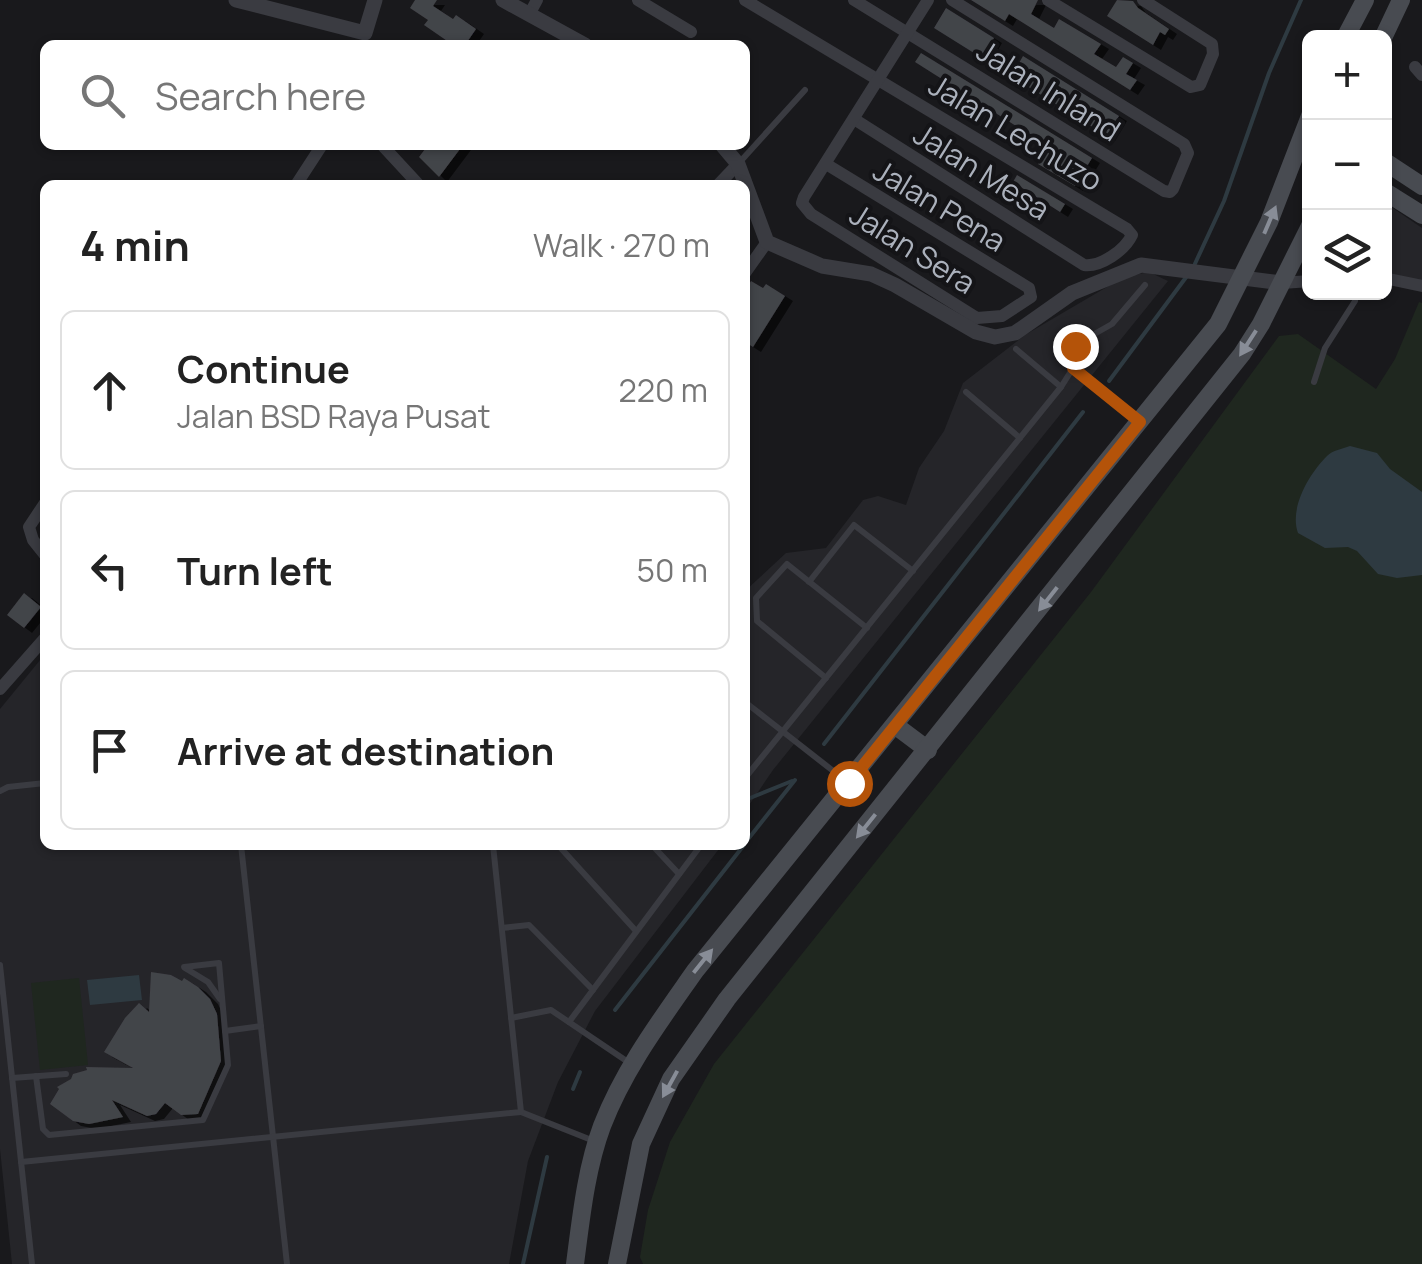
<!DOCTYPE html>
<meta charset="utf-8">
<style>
:root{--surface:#fff;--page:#f6f6f6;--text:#222;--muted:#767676;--line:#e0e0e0}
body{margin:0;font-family:Manrope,sans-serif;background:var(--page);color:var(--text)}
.controls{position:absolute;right:30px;top:30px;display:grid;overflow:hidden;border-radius:15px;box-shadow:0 2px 8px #0004}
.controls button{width:90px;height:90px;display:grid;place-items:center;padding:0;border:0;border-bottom:2px solid var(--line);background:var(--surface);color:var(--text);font:50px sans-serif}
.stop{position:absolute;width:30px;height:30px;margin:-22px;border:8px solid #b45309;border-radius:50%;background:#fff}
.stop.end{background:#b45309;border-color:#fff;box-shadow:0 2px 10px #0008}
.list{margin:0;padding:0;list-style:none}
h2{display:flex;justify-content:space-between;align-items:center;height:130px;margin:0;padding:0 40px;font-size:42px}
h2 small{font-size:32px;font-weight:400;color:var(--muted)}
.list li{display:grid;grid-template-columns:65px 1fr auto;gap:30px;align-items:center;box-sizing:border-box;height:160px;margin:0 20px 20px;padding:0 20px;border:2px solid var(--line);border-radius:15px}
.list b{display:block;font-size:38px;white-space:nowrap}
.list p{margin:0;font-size:32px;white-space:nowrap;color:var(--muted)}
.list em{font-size:32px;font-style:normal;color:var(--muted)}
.icon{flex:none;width:55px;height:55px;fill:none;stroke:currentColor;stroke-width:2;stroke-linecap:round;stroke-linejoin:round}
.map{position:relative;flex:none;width:1422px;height:1264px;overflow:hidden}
.search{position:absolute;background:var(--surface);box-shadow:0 2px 8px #0004;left:40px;top:40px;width:710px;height:110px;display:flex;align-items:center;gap:25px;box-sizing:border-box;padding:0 35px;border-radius:15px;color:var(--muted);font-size:38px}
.panel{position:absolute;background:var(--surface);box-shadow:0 2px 8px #0004;left:40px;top:180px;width:710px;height:670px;border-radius:15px}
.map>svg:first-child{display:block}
.built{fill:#252529}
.green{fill:#1f271f}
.water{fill:#2e3a41}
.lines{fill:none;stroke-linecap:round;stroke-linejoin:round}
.stream{stroke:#2e3a41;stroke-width:4}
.building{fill:#434449;filter:url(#shadow)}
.service{stroke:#3a3b41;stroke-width:6}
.minor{stroke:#3a3b41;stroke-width:12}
.tertiary{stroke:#3a3b41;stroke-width:15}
.secondary{stroke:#484b51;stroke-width:18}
.oneway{fill:#888d97}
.route{stroke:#b45309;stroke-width:12}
.labels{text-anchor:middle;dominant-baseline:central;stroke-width:8;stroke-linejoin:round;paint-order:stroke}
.street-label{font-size:30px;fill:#abb1bc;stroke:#141417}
</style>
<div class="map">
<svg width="1422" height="1264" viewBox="0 0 1422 1264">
<defs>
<filter id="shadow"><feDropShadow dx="8" dy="5" stdDeviation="0" flood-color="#0009"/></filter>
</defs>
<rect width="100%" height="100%" fill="#19191c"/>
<g class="built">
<path d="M1384 202 1422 228V284L1385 276Z"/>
<path d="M1149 272 1168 281 773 770 745 811V591L786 553 826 548 863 500 878 496 906 505 919 468 944 431 963 383 1025 335 1124 277Z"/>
<path d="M45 654V845H722L595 1011 558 1082 528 1161 509 1264H12L0 1149V709Z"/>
</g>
<g class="green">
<path d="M1419 302 1422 303V1264H643L640 1257 648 1210 670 1142 714 1064 1091 592 1279 336 1298 334 1376 389 1395 359Z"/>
<path d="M79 978 88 1065 40 1070 31 983Z"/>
</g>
<g class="water">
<path d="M1350 446 1377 453 1390 469 1422 492V575L1397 578 1378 574 1357 551 1348 547 1325 548 1298 533C1289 508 1309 474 1327 456 1333 450 1342 449 1350 446Z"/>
<path d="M139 975 142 1000 90 1005 87 980Z"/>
</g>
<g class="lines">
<g class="stream">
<path d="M1193 268 1224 201 1269 73 1301 0"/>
<path d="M1109 381 1187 276"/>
<path d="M824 744 1083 412"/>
<path d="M745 800 792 781"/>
<path d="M745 843 795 780"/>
<path d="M615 1010 744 845"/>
<path d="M573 1089 580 1072"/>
<path d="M523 1264 547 1157"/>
</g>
</g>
<g class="building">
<path d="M415 0H437L433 6 453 19 456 15 476 29 465 45H453L424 25 428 20 410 8Z"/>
<path d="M971 0H1038L1031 14 1054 28 1059 19 1101 44 1094 54 1116 67 1123 57 1133 63 1126 74 1137 80 1130 90 1009 14 1005 21Z"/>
<path d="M1117 0 1133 1 1138 8 1169 29 1165 35 1160 32 1153 45 1107 16Z"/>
<path d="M946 8 994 38 990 45 1019 63 1023 56 1119 116 1107 136 934 28Z"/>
<path d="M921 53 1092 158 1075 186 1038 164 1049 147 915 62Z"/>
<path d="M428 145H463L439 177 419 157Z"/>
<path d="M1017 175 1065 204 1060 212 1013 182Z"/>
<path d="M751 281 763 288 766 284 785 296 753 347 745 342V291Z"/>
<path d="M24 593 41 607 24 628 7 615Z"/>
<path d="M151 972 171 975 182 981 184 978 198 987 210 999 217 1014 221 1061 198 1114 181 1115 165 1103 156 1114 147 1116 112 1100 123 1117 89 1124 73 1121 50 1104 59 1089 57 1087 71 1079 73 1074 87 1070 86 1067 133 1068 104 1052 125 1018 139 1003 149 1012Z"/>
</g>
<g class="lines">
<g class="service">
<path d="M739 163 805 90"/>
<path d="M1016 349 1061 387"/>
<path d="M1073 368 1138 421"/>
<path d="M1314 382 1325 348 1355 301 1356 292"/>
<path d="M966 392 1020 438"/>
<path d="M809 582 854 525 913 571"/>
<path d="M826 678 757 621 756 598 787 564 867 628"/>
<path d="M745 702 846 781"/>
<path d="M745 778 1061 387 1073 368 1075 345 1112 324 1145 285"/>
<path d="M0 791 8 787 45 783"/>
<path d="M241 845 287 1264"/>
<path d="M558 845 636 931"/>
<path d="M652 845 679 874"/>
<path d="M502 928 529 925 593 990"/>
<path d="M0 965 32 1264"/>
<path d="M185 968 208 982 220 999"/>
<path d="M511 1018 551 1010 631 1064"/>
<path d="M569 1022 701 845"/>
<path d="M225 1031 261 1026"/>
<path d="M36 1076 43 1129 49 1135 203 1120 228 1065 219 963 184 967"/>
<path d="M12 1078 66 1074"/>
<path d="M521 1112 594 1141"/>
<path d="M21 1162 521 1112 493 845"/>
</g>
<g class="minor">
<path d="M638 0 691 32"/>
<path d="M745 0 1127 229 1132 235C1125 250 1101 267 1084 265L854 119"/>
<path d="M854 0 1164 191 1170 192 1173 189 1188 153 1184 144 952 0"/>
<path d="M1048 0 1191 87 1200 85 1213 54 1212 44 1143 0"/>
<path d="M530 13 537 0"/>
<path d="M1415 67 1422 75"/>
<path d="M382 145 419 185"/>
<path d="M826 164 1029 288 1031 297 1002 316 977 318 811 214 802 203 804 197 928 0"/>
<path d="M296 185 322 145"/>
<path d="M718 185 738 164"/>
<path d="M745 273 767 242"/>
<path d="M1384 278 1422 286"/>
<path d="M1282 283 1310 281"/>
<path d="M45 503 29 527 33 540 45 555"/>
<path d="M0 689 45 638"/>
</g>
<g class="tertiary">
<path d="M236 0 365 33 375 0"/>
<path d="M503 0 585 45"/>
<path d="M722 145 738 164 767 242 822 266 871 274 895 285 976 332 995 337 1015 333 1072 293 1141 265 1282 283"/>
</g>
<g class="secondary">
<path d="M1345 38 1365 0"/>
<path d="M1383 38 1401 0"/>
<path d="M1384 161 1422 186"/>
<path d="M1384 191 1422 215"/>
<path d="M896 726 928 750"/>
<path d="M575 1264C581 1218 586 1169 602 1126 624 1069 660 1021 695 971L1218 324 1269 222 1310 116"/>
<path d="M617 1264 641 1144 671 1079 727 999 1242 354 1261 324 1310 226"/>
</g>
</g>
<defs><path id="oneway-solid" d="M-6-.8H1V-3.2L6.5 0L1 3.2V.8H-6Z" transform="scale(2.5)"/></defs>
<g class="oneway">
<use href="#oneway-solid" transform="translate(1270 220) rotate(-67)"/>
<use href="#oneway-solid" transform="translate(1248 343) rotate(123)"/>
<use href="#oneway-solid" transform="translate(1048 599) rotate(128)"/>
<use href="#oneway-solid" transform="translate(866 826) rotate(129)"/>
<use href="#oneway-solid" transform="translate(703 961) rotate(-51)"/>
<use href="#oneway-solid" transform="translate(670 1084) rotate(119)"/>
</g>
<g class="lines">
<path class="route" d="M849 783 1140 422 1073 368 1075 346"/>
</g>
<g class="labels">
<g class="street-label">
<text transform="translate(1049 90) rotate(32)">Jalan Inland</text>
<text transform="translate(1016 132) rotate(31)">Jalan Lechuzo</text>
<text transform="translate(982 171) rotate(32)">Jalan Mesa</text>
<text transform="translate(940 205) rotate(31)">Jalan Pena</text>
<text transform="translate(913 248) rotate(32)">Jalan Sera</text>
</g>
</g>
</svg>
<div class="controls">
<button>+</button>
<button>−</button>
<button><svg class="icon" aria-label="layers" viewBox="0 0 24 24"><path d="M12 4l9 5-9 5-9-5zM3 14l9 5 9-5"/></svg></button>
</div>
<div class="stop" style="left:849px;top:783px"></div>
<div class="stop end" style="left:1075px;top:346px"></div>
<div class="search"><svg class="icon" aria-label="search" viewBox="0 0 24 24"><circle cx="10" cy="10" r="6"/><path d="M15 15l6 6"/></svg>Search here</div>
<section class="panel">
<h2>4 min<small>Walk · 270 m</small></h2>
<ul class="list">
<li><svg class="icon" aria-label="ahead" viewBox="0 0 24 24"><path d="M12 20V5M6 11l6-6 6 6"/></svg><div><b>Continue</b><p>Jalan BSD Raya Pusat</p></div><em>220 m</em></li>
<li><svg class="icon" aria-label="left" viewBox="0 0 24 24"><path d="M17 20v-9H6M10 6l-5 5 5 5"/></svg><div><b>Turn left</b></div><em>50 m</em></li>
<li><svg class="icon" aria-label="arrive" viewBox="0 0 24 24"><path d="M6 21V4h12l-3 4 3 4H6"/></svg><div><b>Arrive at destination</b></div></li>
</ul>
</section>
</div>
